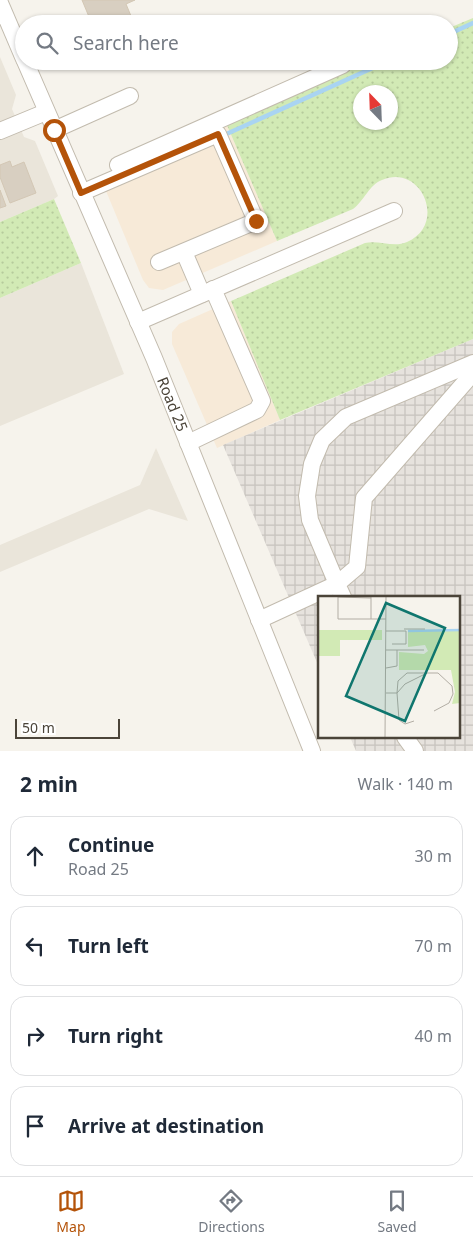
<!DOCTYPE html>
<meta charset="utf-8">
<style>
:root{--surface:#fff;--page:#f2f2f3;--text:#1f2937;--muted:#747a83;--line:#e0e1e3;--accent:#b45309}
body{margin:0;font-family:"Noto Sans",sans-serif;background:var(--page);color:var(--text)}
.compass{position:absolute;left:353px;top:85px;width:45px;height:45px;border-radius:50%;background:var(--surface);box-shadow:0 1px 4px #0004;rotate:337deg}
.scale{position:absolute;left:15px;bottom:12px;width:105px;box-sizing:border-box;padding-left:5px;border:2px solid #4b4439;border-top:0;font-size:14px;line-height:18px;white-space:nowrap;color:#4b4439;-webkit-text-stroke:4px #fff;paint-order:stroke}
.stop{position:absolute;width:15px;height:15px;margin:-11px;border:4px solid #b45309;border-radius:50%;background:#fff}
.stop.end{background:#b45309;border-color:#fff;box-shadow:0 1px 5px #0008}
.list{margin:0;padding:0;list-style:none}
h2{display:flex;justify-content:space-between;align-items:center;height:65px;margin:0;padding:0 20px;font-size:21px}
h2 small{font-size:16px;font-weight:400;color:var(--muted)}
.list li{display:grid;grid-template-columns:32px 1fr auto;gap:15px;align-items:center;box-sizing:border-box;height:80px;margin:0 10px 10px;padding:0 10px;border:1px solid var(--line);border-radius:15px}
.list b{display:block;font-size:19px;white-space:nowrap}
.list p{margin:0;font-size:16px;white-space:nowrap;color:var(--muted)}
.list em{font-size:16px;font-style:normal;color:var(--muted)}
.icon{flex:none;width:28px;height:28px;fill:none;stroke:currentColor;stroke-width:2;stroke-linecap:round;stroke-linejoin:round}
.map{position:relative;flex:none;width:473px;height:751px;overflow:hidden}
.search{position:absolute;background:var(--surface);box-shadow:0 1px 4px #0004;left:15px;right:15px;top:15px;height:55px;display:flex;align-items:center;gap:12px;box-sizing:border-box;padding:0 18px;border-radius:28px;color:var(--muted);font-size:19px}
.sheet{height:425px;background:var(--surface)}
nav{display:flex;justify-content:space-around;align-items:center;box-sizing:border-box;height:70px;border-top:1px solid var(--line);background:var(--surface);font-size:14px;color:var(--muted)}
nav a{display:grid;justify-items:center;gap:2px}
nav .on{color:var(--accent)}
.map>svg:first-child{display:block}
.residential{fill:#eae5da}
.commercial{fill:#f7ead8}
.industrial{fill:url(#industrial-grid)}
.grass{fill:url(#grass-dots);fill-rule:evenodd}
.lines{fill:none;stroke-linecap:round;stroke-linejoin:round}
.stream{stroke:#a9d4f2;stroke-width:4.5}
.building{fill:#d8cfc1;stroke:#d3c7b4}
.minor-casing{stroke:#c2bbae;stroke-width:18}
.minor{stroke:#fff;stroke-width:16}
.route{stroke:#b45309;stroke-width:6}
.labels{text-anchor:middle;dominant-baseline:central;stroke-width:4;stroke-linejoin:round;paint-order:stroke}
.street-label{font-size:15px;fill:#4b4439;stroke:#fff}
.inset-river{fill:none;stroke:#a9d4f2;stroke-width:2.5}
.inset-road{fill:none;stroke:#b2ada4;stroke-width:1}
.view{fill:#0f766e;fill-opacity:0.15;stroke:#0f766e;stroke-width:2.5}
.inset-edge{fill:none;stroke:#4b4439;stroke-width:2.5}
</style>
<div class="map">
<svg width="473" height="751" viewBox="0 0 473 751">
<defs>
<pattern id="industrial-grid" width="8" height="8" patternUnits="userSpaceOnUse" patternTransform="scale(1.25)"><rect width="8" height="8" fill="#e6e2dd"/><path d="M0 4h8M4 0v8" fill="none" stroke="#c7c3be"/></pattern>
<pattern id="grass-dots" width="8" height="8" patternUnits="userSpaceOnUse" patternTransform="scale(1.25)"><rect width="8" height="8" fill="#d2eab5"/><path d="M2 2h.1M6 6h.1" fill="none" stroke="#b6ca9c" stroke-width="1.8" stroke-linecap="round"/></pattern>
</defs>
<rect width="100%" height="100%" fill="#f6f3ec"/>
<g class="residential">
<path d="M0 57 16 95 12 109 24 137 35 141 58 196 54 199 0 222Z"/>
<path d="M81 263 124 374 0 426V298Z"/>
<path d="M156 448 188 521 149 509 0 572V545L140 485Z"/>
</g>
<g class="commercial">
<path d="M226 123 277 241 163 290 149 288 143 280 101 179Z"/>
<path d="M231 301 280 420 217 448 172 344V332L179 324Z"/>
</g>
<path class="industrial" d="M473 339V751H356L350 737H459V597H319V667L223 445Z"/>
<g class="grass">
<path d="M473 18V339L280 420 231 301 365 243C379 240 394 248 407 242 448 224 421 163 382 180 369 185 364 201 353 209L277 241 226 123 372 61H449V28ZM360 92H390V122H360Z"/>
<path d="M54 199 81 263 0 298V222Z"/>
</g>
<g class="lines">
<g class="stream">
<path d="M449 34 473 23"/>
<path d="M222 136 388 61"/>
</g>
</g>
<g class="building">
<path d="M82 0H135L126 4 131 16 113 24H92Z"/>
<path d="M10 161 12 167 24 162 36 193 10 203 0 177V165Z"/>
<path d="M0 190 6 206 0 208Z"/>
</g>
<g class="lines">
<g class="minor-casing">
<g id="minor">
<path d="M0 3 24 59"/>
<path d="M25 61 154 358 312 751"/>
<path d="M54 130 130 96"/>
<path d="M0 131 46 112"/>
<path d="M118 165 343 65"/>
<path d="M81 193 218 134 256 221 159 262"/>
<path d="M184 252 202 294"/>
<path d="M138 322 394 211"/>
<path d="M188 443 257 410 262 401 213 289"/>
<path d="M343 597 337 584 357 567 364 498 473 373"/>
<path d="M259 620 337 584 310 520 307 496 312 464 322 440 346 417 473 363"/>
<path d="M405 737 415 751"/>
</g>
</g>
<use href="#minor" class="minor"/>
</g>
<g class="lines">
<path class="route" d="M54 130 81 193 218 134 256 221"/>
</g>
<g class="labels">
<g class="street-label">
<text transform="translate(173 404) rotate(68)">Road 25</text>
</g>
</g>
<g transform="translate(318 596)">
<rect width="142" height="142" fill="#f6f3ec"/>
<path d="M0 34H64V44H22V60H0ZM90 34H141L142 107 134 108 137 96 133 74H81V56L106 58 110 55 107 49 90 51Z" fill="#d2eab5"/>
<path class="inset-river" d="M90 35 143 34"/>
<path class="inset-road" d="M20 0V23H68M20 1 53 2M53 23V1M86 33H107M68 35H88V48H74M68 54H106M68 72 79 70V54M68 97H79L80 85 89 77H120L134 90 135 98 131 107 116 115M96 125 87 128 81 124 79 97 87 88 109 77M67 142 68 0"/>
<path class="view" d="M68 7 127 32 87 125 28 100Z"/>
<rect width="142" height="142" class="inset-edge"/>
</g>
</svg>
<svg class="compass" viewBox="-18 -18 36 36"><path d="M0-13l5 13h-10z" fill="#e53935"/><path d="M0 13l5-13h-10z" fill="#747a83"/></svg>
<div class="scale">50 m</div>
<div class="stop" style="left:54px;top:130px"></div>
<div class="stop end" style="left:256px;top:221px"></div>
<div class="search"><svg class="icon" aria-label="search" viewBox="0 0 24 24"><circle cx="10" cy="10" r="6"/><path d="M15 15l6 6"/></svg>Search here</div>
</div>
<section class="sheet">
<h2>2 min<small>Walk · 140 m</small></h2>
<ul class="list">
<li><svg class="icon" aria-label="ahead" viewBox="0 0 24 24"><path d="M12 20V5M6 11l6-6 6 6"/></svg><div><b>Continue</b><p>Road 25</p></div><em>30 m</em></li>
<li><svg class="icon" aria-label="left" viewBox="0 0 24 24"><path d="M17 20v-9H6M10 6l-5 5 5 5"/></svg><div><b>Turn left</b></div><em>70 m</em></li>
<li><svg class="icon" aria-label="right" viewBox="0 0 24 24"><path d="M7 20v-9h11M14 6l5 5-5 5"/></svg><div><b>Turn right</b></div><em>40 m</em></li>
<li><svg class="icon" aria-label="arrive" viewBox="0 0 24 24"><path d="M6 21V4h12l-3 4 3 4H6"/></svg><div><b>Arrive at destination</b></div></li>
</ul>
</section>
<nav>
<a class="on"><svg class="icon" aria-label="map" viewBox="0 0 24 24"><path d="M3 6l6-2 6 2 6-2v14l-6 2-6-2-6 2zM9 4v14M15 6v14"/></svg>Map</a>
<a><svg class="icon" aria-label="directions" viewBox="0 0 24 24"><path d="M12 3l9 9-9 9-9-9zM9 14v-3h6M13 9l2 2-2 2"/></svg>Directions</a>
<a><svg class="icon" aria-label="saved" viewBox="0 0 24 24"><path d="M7 4h10v16l-5-4-5 4z"/></svg>Saved</a>
</nav>
